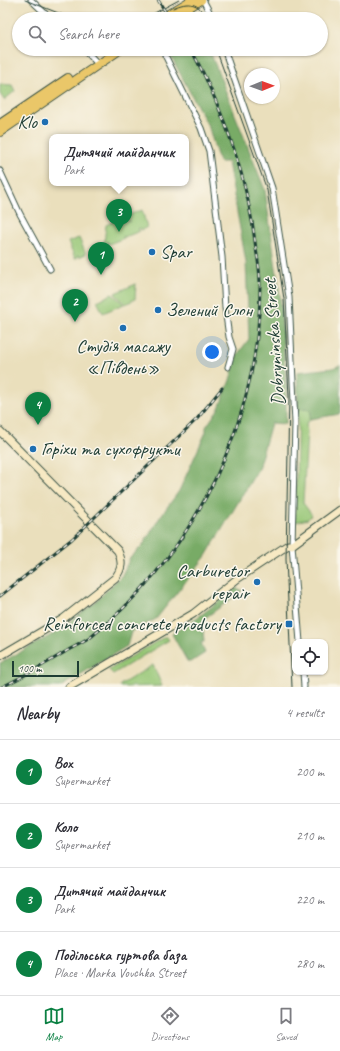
<!DOCTYPE html>
<meta charset="utf-8">
<style>
:root{--surface:#fff;--page:#f2f2f3;--text:#2b2b33;--muted:#7c7c81;--line:#e1e1e2;--accent:#0b8043}
body{margin:0;font-family:Caveat,sans-serif;background:var(--page);color:var(--text)}
.controls{position:absolute;right:12px;bottom:12px;display:grid;overflow:hidden;border-radius:8px;box-shadow:0 1px 3px #0004}
.controls button{width:36px;height:36px;display:grid;place-items:center;padding:0;border:0;border-bottom:1px solid var(--line);background:var(--surface);color:var(--text);font:20px sans-serif}
.compass{position:absolute;left:244px;top:68px;width:36px;height:36px;border-radius:50%;background:var(--surface);box-shadow:0 1px 3px #0004;rotate:89deg}
.scale{position:absolute;left:12px;bottom:10px;width:67px;box-sizing:border-box;padding-left:4px;border:2px solid #1f3d34;border-top:0;font-size:11px;line-height:14px;white-space:nowrap;color:#1f3d34;-webkit-text-stroke:3px #fbf7ec;paint-order:stroke}
.you{position:absolute;left:212px;top:352px;width:14px;height:14px;margin:-10px;border:3px solid #fff;border-radius:50%;background:#1a73e8;box-shadow:0 0 0 6px #1a73e833}
.badge{display:grid;place-items:center;width:26px;height:26px;border-radius:50%;background:var(--accent);color:#fff;font-size:13px;font-weight:700}
.pin{position:absolute;translate:-50% -33px;filter:drop-shadow(0 1px 2px #0008)}
.pin::after{content:'';position:absolute;top:21px;width:14px;height:12px;background:inherit;clip-path:polygon(0 0,100% 0,50% 100%)}
.popup{position:absolute;left:49px;top:134px;width:140px;height:52px;box-sizing:border-box;display:grid;place-content:center;border-radius:8px;background:var(--surface);filter:drop-shadow(0 1px 3px #0005);font-size:13px;white-space:nowrap;color:var(--muted)}
.popup b{font-size:15px;color:var(--text)}
.popup::after{content:'';position:absolute;left:50%;top:100%;margin-left:-8px;border:8px solid transparent;border-top-color:var(--surface)}
.list{margin:0;padding:0;list-style:none}
h2{display:flex;justify-content:space-between;align-items:center;height:52px;margin:0;padding:0 16px;font-size:17px}
h2 small{font-size:13px;font-weight:400;color:var(--muted)}
.list li{display:grid;grid-template-columns:26px 1fr auto;gap:12px;align-items:center;box-sizing:border-box;height:64px;padding:0 16px;border-top:1px solid var(--line)}
.list b{display:block;font-size:15px;white-space:nowrap}
.list p{margin:0;font-size:13px;white-space:nowrap;color:var(--muted)}
.list em{font-size:13px;font-style:normal;color:var(--muted)}
.icon{flex:none;width:22px;height:22px;fill:none;stroke:currentColor;stroke-width:2;stroke-linecap:round;stroke-linejoin:round}
.map{position:relative;flex:none;width:340px;height:687px;overflow:hidden}
.search{position:absolute;background:var(--surface);box-shadow:0 1px 3px #0004;left:12px;right:12px;top:12px;height:44px;display:flex;align-items:center;gap:10px;box-sizing:border-box;padding:0 14px;border-radius:22px;color:var(--muted);font-size:15px}
.sheet{height:308px;background:var(--surface)}
nav{display:flex;justify-content:space-around;align-items:center;box-sizing:border-box;height:56px;border-top:1px solid var(--line);background:var(--surface);font-size:11px;color:var(--muted)}
nav a{display:grid;justify-items:center;gap:2px}
nav .on{color:var(--accent)}
.map>svg:first-child{display:block}
.green{fill:#96c675;stroke:#5a8254}
.forest{fill:#78ab66;stroke:#4c744d}
.lines{fill:none;stroke-linecap:round;stroke-linejoin:round}
.minor-casing{stroke:#3d5548;stroke-width:7}
.secondary-casing{stroke:#3d5548;stroke-width:9}
.primary-casing{stroke:#3d5548;stroke-width:10}
.minor{stroke:#fff;stroke-width:5}
.secondary{stroke:#f7e9c3;stroke-width:7}
.primary{stroke:#eac769;stroke-width:8}
.tram{stroke:#1f3d34;stroke-width:1}
.rail-casing{stroke:#1f3d34;stroke-width:3}
.rail{stroke:#fbf7ec;stroke-width:1.5;stroke-dasharray:4.5;stroke-linecap:butt}
.poi-dot{fill:#1f6fb2;stroke:#fbf7ec;stroke-width:1.5}
.labels{text-anchor:middle;dominant-baseline:central;stroke-width:3;stroke-linejoin:round;paint-order:stroke}
.poi-label{font-size:19px;fill:#1f3d34;stroke:#fbf7ec;text-anchor:end}
.street-label{font-size:19px;fill:#1f3d34;stroke:#fbf7ec}
</style>
<div class="map">
<svg width="340" height="687" viewBox="0 0 340 687">
<rect width="100%" height="100%" fill="#fbf7ec"/>
<filter id="ink" filterUnits="userSpaceOnUse"><feTurbulence type="fractalNoise" baseFrequency=".025" numOctaves="2"/><feDisplacementMap in="SourceGraphic" scale="8" xChannelSelector="R" yChannelSelector="G"/><feConvolveMatrix kernelMatrix="1 2 1 2 8 2 1 2 1" color-interpolation-filters="sRGB"/></filter>
<filter id="wash" filterUnits="userSpaceOnUse"><feTurbulence type="fractalNoise" baseFrequency=".012" numOctaves="4" result="noise"/><feDisplacementMap in="SourceGraphic" scale="16" xChannelSelector="R" yChannelSelector="G"/><feGaussianBlur stdDeviation="0.9" result="paint"/><feColorMatrix in="noise" values="0 0 0 0 0 0 0 0 0 0 0 0 0 0 0 0 0 1.4 0 .05"/><feComposite in="paint" operator="in"/></filter>
<g filter="url(#wash)">
<rect width="100%" height="100%" fill="#eadfbc"/>
<g class="green">
<path d="M0 84 12 85 15 91 4 100 0 94Z"/>
<path d="M142 210 147 227 142 230 139 228 138 229 140 231 125 237 123 236 124 238 109 244 107 241V245H104L106 225 121 218 130 222 124 217Z"/>
<path d="M79 238 86 254 79 257 77 255 78 257 75 259 68 242Z"/>
<path d="M136 284 135 299 126 304 116 295 115 293Z"/>
<path d="M112 294 124 304 103 313 97 301Z"/>
<path d="M307 408 311 411 310 420 306 423 307 432 303 503 312 515 308 519 295 522 298 409Z"/>
<path d="M166 636 169 640 113 674 109 670Z"/>
<path d="M153 665 162 686 121 687 120 685Z"/>
</g>
<g class="forest">
<path d="M167 49H209L265 190 280 296 286 387V424L271 423 258 469 206 556 156 619 131 632 127 646 60 687H0V663L55 633 94 603 122 575 130 558 143 545 160 517 179 491 206 432V427L219 408 230 380 237 355 249 339 246 262 228 162H219L209 128Z"/>
<path d="M340 365V414L310 419 311 411 307 408 298 409 297 372 333 368Z"/>
<path d="M236 588 242 591 205 618 203 630 204 642H201L205 653 191 662 187 661 172 634 201 615Z"/>
</g>
</g>
<g filter="url(#ink)">
<g class="lines">
<g class="minor-casing">
<g id="minor">
<path d="M31 0 51 19"/>
<path d="M203 0 213 19"/>
<path d="M84 49 98 64"/>
<path d="M162 49 201 128 209 151 222 257 225 308 229 337 233 349 228 367"/>
<path d="M224 49 272 188 289 297 295 423 292 545 300 642"/>
<path d="M0 171 20 214 50 269"/>
<path d="M303 672 304 687"/>
</g>
</g>
<g class="secondary-casing">
<g id="secondary">
<path d="M0 431 118 551C123 562 122 569 115 578L63 619 0 656"/>
<path d="M69 687 193 614 237 579 288 545H292L340 510"/>
</g>
</g>
<g class="primary-casing">
<g id="primary">
<path d="M178 14 201 0"/>
<path d="M160 19 192 0"/>
<path d="M0 124 68 78"/>
<path d="M0 132 121 49"/>
</g>
</g>
<use href="#minor" class="minor"/>
<use href="#secondary" class="secondary"/>
<use href="#primary" class="primary"/>
<g class="tram">
<path d="M25 0 66 16 98 17 149 16 179 0"/>
<path d="M173 8C188 1 200 2 206 19"/>
<path d="M216 49 267 190 284 299 289 397 286 559 292 687"/>
</g>
<g class="rail-casing">
<g id="rail">
<path d="M158 0 170 19"/>
<path d="M0 596 72 539 197 419 222 388"/>
<path d="M2 687C24 676 44 665 65 652 73 647 83 643 91 637 196 552 261 418 260 283 260 272 258 260 256 249 248 179 224 111 191 49"/>
</g>
</g>
<use href="#rail" class="rail"/>
</g>
</g>
<g class="poi-dot">
<circle cx="45" cy="122" r="4"/>
<circle cx="152" cy="252" r="4"/>
<circle cx="158" cy="310" r="4"/>
<circle cx="123" cy="328" r="4"/>
<circle cx="33" cy="449" r="4"/>
<circle cx="257" cy="582" r="4"/>
<rect x="285" y="620" width="8" height="8" rx="2"/>
</g>
<g class="labels">
<g class="poi-label">
<text x="37" y="122">Klo</text>
<text x="160" y="252" text-anchor="start">Spar</text>
<text x="166" y="310" text-anchor="start">Зелений Слон</text>
<text x="123" y="346" text-anchor="middle">Студія масажу<tspan x="123" dy="22">«Південь»</tspan></text>
<text x="41" y="449" text-anchor="start">Горіхи та сухофрукти</text>
<text x="249" y="571">Carburetor<tspan x="249" dy="22">repair</tspan></text>
<text x="281" y="624">Reinforced concrete products factory</text>
</g>
<g class="street-label">
<text transform="translate(274 342) rotate(-94)">Dobryninska Street</text>
</g>
</g>
</svg>
<div class="controls">
<button><svg class="icon" aria-label="locate" viewBox="0 0 24 24"><circle cx="12" cy="12" r="6"/><path d="M12 2v4M12 18v4M2 12h4M18 12h4"/></svg></button>
</div>
<svg class="compass" viewBox="-18 -18 36 36"><path d="M0-13l5 13h-10z" fill="#e53935"/><path d="M0 13l5-13h-10z" fill="#7c7c81"/></svg>
<div class="scale">100 m</div>
<div class="you"></div>
<div class="pin badge" style="left:101px;top:275px">1</div>
<div class="pin badge" style="left:75px;top:322px">2</div>
<div class="pin badge" style="left:119px;top:232px">3</div>
<div class="popup"><b>Дитячий майданчик</b>Park</div>
<div class="pin badge" style="left:38px;top:425px">4</div>
<div class="search"><svg class="icon" aria-label="search" viewBox="0 0 24 24"><circle cx="10" cy="10" r="6"/><path d="M15 15l6 6"/></svg>Search here</div>
</div>
<section class="sheet">
<h2>Nearby<small>4 results</small></h2>
<ul class="list">
<li><span class="badge">1</span><div><b>Box</b><p>Supermarket</p></div><em>200 m</em></li>
<li><span class="badge">2</span><div><b>Коло</b><p>Supermarket</p></div><em>210 m</em></li>
<li><span class="badge">3</span><div><b>Дитячий майданчик</b><p>Park</p></div><em>220 m</em></li>
<li><span class="badge">4</span><div><b>Подільська гуртова база</b><p>Place · Marka Vovchka Street</p></div><em>280 m</em></li>
</ul>
</section>
<nav>
<a class="on"><svg class="icon" aria-label="map" viewBox="0 0 24 24"><path d="M3 6l6-2 6 2 6-2v14l-6 2-6-2-6 2zM9 4v14M15 6v14"/></svg>Map</a>
<a><svg class="icon" aria-label="directions" viewBox="0 0 24 24"><path d="M12 3l9 9-9 9-9-9zM9 14v-3h6M13 9l2 2-2 2"/></svg>Directions</a>
<a><svg class="icon" aria-label="saved" viewBox="0 0 24 24"><path d="M7 4h10v16l-5-4-5 4z"/></svg>Saved</a>
</nav>
